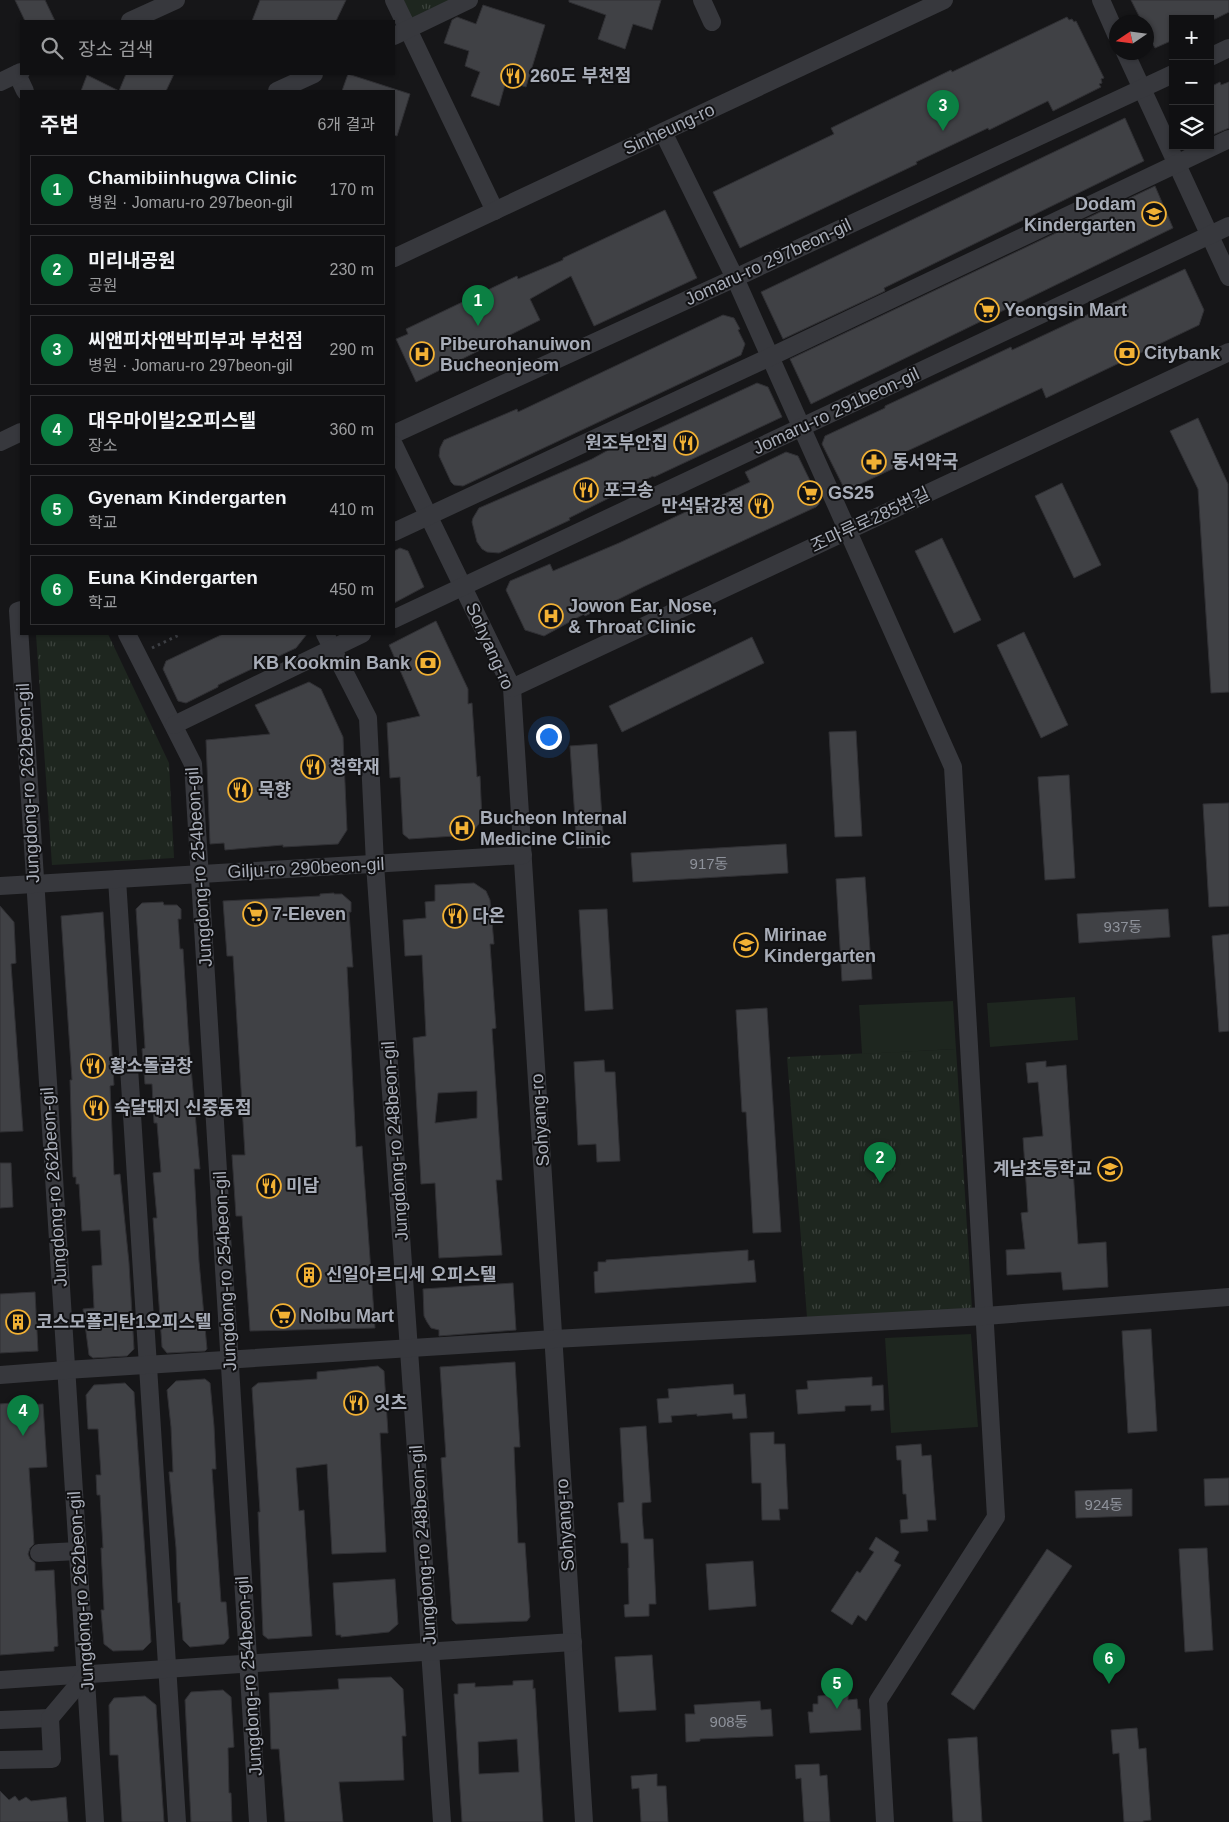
<!DOCTYPE html>
<html lang="ko">
<meta charset="utf-8">
<style>
:root{--surface:#101012;--page:#1e1e20;--text:#f1f3f6;--muted:#9c9d9f;--line:#303032;--accent:#0b8043}
body{margin:0;font-family:Helvetica,"Noto Sans KR",sans-serif;background:var(--page);color:var(--text)}
.controls{position:absolute;right:15px;top:15px;display:grid;overflow:hidden;border-radius:0px;box-shadow:0 1px 4px #0004}
.controls button{width:45px;height:45px;display:grid;place-items:center;padding:0;border:0;border-bottom:1px solid var(--line);background:var(--surface);color:var(--text);font:25px sans-serif}
.compass{position:absolute;left:1109px;top:15px;width:45px;height:45px;border-radius:50%;background:var(--surface);box-shadow:0 1px 4px #0004;rotate:257deg}
.you{position:absolute;left:548px;top:736px;width:18px;height:18px;margin:-12px;border:4px solid #fff;border-radius:50%;background:#1a73e8;box-shadow:0 0 0 8px #1a73e833}
.badge{display:grid;place-items:center;width:32px;height:32px;border-radius:50%;background:var(--accent);color:#fff;font-size:16px;font-weight:700}
.pin{position:absolute;translate:-50% -41px;filter:drop-shadow(0 1px 2px #0008)}
.pin::after{content:'';position:absolute;top:26px;width:18px;height:15px;background:inherit;clip-path:polygon(0 0,100% 0,50% 100%)}
.list{margin:0;padding:0;list-style:none}
h2{display:flex;justify-content:space-between;align-items:center;height:65px;margin:0;padding:0 20px;font-size:21px}
h2 small{font-size:16px;font-weight:400;color:var(--muted)}
.list li{display:grid;grid-template-columns:32px 1fr auto;gap:15px;align-items:center;box-sizing:border-box;height:70px;margin:0 10px 10px;padding:0 10px;border:1px solid var(--line);border-radius:0px}
.list b{display:block;font-size:19px;white-space:nowrap}
.list p{margin:0;font-size:16px;white-space:nowrap;color:var(--muted)}
.list em{font-size:16px;font-style:normal;color:var(--muted)}
.icon{flex:none;width:28px;height:28px;fill:none;stroke:currentColor;stroke-width:2;stroke-linecap:round;stroke-linejoin:round}
.map{position:relative;flex:none;width:1229px;height:1822px;overflow:hidden}
.search{position:absolute;background:var(--surface);box-shadow:0 1px 4px #0004;left:20px;top:20px;width:375px;height:55px;display:flex;align-items:center;gap:12px;box-sizing:border-box;padding:0 18px;border-radius:0px;color:var(--muted);font-size:19px}
.panel{position:absolute;background:var(--surface);box-shadow:0 1px 4px #0004;left:20px;top:90px;width:375px;height:545px;border-radius:0px}
.map>svg:first-child{display:block}
.grass{fill:url(#grass-tufts)}
.pitch{fill:#1e261f}
.building{fill:#404145;stroke:#303034;fill-rule:evenodd}
.lines{fill:none;stroke-linecap:round;stroke-linejoin:round}
.path{stroke:#3d3f44;stroke-width:3;stroke-dasharray:2.5 4;stroke-linecap:butt}
.minor{stroke:#37383d;stroke-width:18}
.labels{text-anchor:middle;dominant-baseline:central;stroke-width:4;stroke-linejoin:round;paint-order:stroke}
.number-label{font-size:15px;fill:#8e929b}
.poi-label{font-size:18px;font-weight:bold;fill:#a8adb8;stroke:#111113;text-anchor:start}
.street-label{font-size:18px;fill:#a8adb8;stroke:#111113}
</style>
<div class="map">
<svg width="1229" height="1822" viewBox="0 0 1229 1822">
<defs>
<pattern id="grass-tufts" width="24" height="20" patternUnits="userSpaceOnUse" patternTransform="scale(1.25)"><rect width="24" height="20" fill="#1e261f"/><path d="M3 7l-1-3M5 7V3M7 7l1-3M15 17l-1-3M17 17v-4M19 17l1-3" fill="none" stroke="#3c433d"/></pattern>
</defs>
<rect width="100%" height="100%" fill="#161618"/>
<g class="grass">
<path d="M394 0H469L407 29Z"/>
<path d="M36 634H108L169 763 174 858 52 865Z"/>
<path d="M956 1049 972 1309 807 1317 787 1057Z"/>
</g>
<g class="pitch">
<path d="M1075 997 1078 1040 990 1047 987 1003Z"/>
<path d="M953 1001 956 1049 862 1054 859 1005Z"/>
<path d="M971 1334 978 1427 891 1433 885 1338Z"/>
</g>
<g class="building">
<path d="M15 0H45L55 21H25Z"/>
<path d="M260 0H346L336 21H252Z"/>
<path d="M569 0H661L652 30 633 24 625 49 598 39 606 15 569 2Z"/>
<path d="M1131 0H1229V12L1215 19H1173V40L1155 48 1146 32V22H1142Z"/>
<path d="M483 5 545 25 526 87 506 81 499 106 471 96 480 72 465 66 469 51 444 43 452 20 457 17 476 24Z"/>
<path d="M1067 17 1069 20 1072 19 1074 22 1076 21 1104 78 1101 79 1102 83 1099 84 1101 87 1053 111 1048 101 989 130 988 128 916 162 917 164 740 248 713 192 834 134 831 128 951 70 952 72Z"/>
<path d="M126 74H174L166 91H81L87 75 119 91Z"/>
<path d="M348 74 410 94 397 136 394 135V91H342Z"/>
<path d="M1220 82 1221 85 1229 82V128L1210 136V87Z"/>
<path d="M1125 118 1144 161 884 288 885 291 783 339 761 292Z"/>
<path d="M1155 186 1173 228 811 404 790 359Z"/>
<path d="M665 210 697 278 594 326 571 276 530 299 540 320 416 382 396 339 408 334 406 329 517 276 518 279 563 260V258Z"/>
<path d="M1185 269 1204 310 1199 325 1046 398 1042 388 901 454 905 463 852 488 843 486 822 444 825 436 885 408V406L1011 347 1012 350Z"/>
<path d="M723 315 734 318 740 329 738 330 745 344 741 355 463 486 454 485 451 482 439 456 440 448 444 440 517 409 518 412Z"/>
<path d="M757 383 768 387 782 417 654 477 653 476 569 518 570 520 499 553 487 552 482 549 477 542 472 522 473 518 479 508 592 459 632 437 634 440Z"/>
<path d="M1198 418 1228 484 1229 692 1211 693 1198 489 1170 431Z"/>
<path d="M786 452 798 456 819 499V504L816 507 643 587 585 616 584 614 544 636 525 630 506 590 510 581 550 564 553 571 619 543 750 482 745 472Z"/>
<path d="M1062 483 1101 565 1074 578 1035 496Z"/>
<path d="M942 538 981 620 954 633 915 551Z"/>
<path d="M400 548 408 551 424 587 394 603V551Z"/>
<path d="M436 621 468 689V704L472 703 477 777 480 776 482 820 470 835 409 839 403 834 400 777 390 778 387 723 420 716 389 645Z"/>
<path d="M1024 632 1068 725 1041 738 997 645Z"/>
<path d="M223 634H307L296 648 218 685V687L186 703 178 701 163 669 166 661Z"/>
<path d="M752 637 764 663 622 732 609 706Z"/>
<path d="M309 682 321 689 343 737 347 830 338 844 283 847V845L225 850 224 843 210 844 206 740 270 734 255 705Z"/>
<path d="M856 731 862 836 835 837 829 732Z"/>
<path d="M597 744 604 847 577 848 570 746Z"/>
<path d="M1069 775 1075 878 1045 880 1038 777Z"/>
<path d="M1229 803V906L1209 907 1203 804Z"/>
<path d="M786 844 788 873 633 882 631 853Z"/>
<path d="M865 877 872 979 842 981 836 879Z"/>
<path d="M474 883 486 891 490 900 494 944H490L496 1028 492 1029 502 1180H496L502 1255 439 1258 435 1183 421 1184 413 1038 426 1036 422 955 405 956 403 920 426 918 425 902 435 901V885ZM477 1091V1118L435 1123 438 1093Z"/>
<path d="M334 893V894H342L351 902V912H349L353 967H347L356 1147 362 1146 375 1328 250 1331 242 1216H236L232 1155H245L233 956H227L223 901 320 896V894Z"/>
<path d="M163 902 164 905H177L181 909V919H178L180 949H183L189 1045 200 1169H194L199 1261 207 1349 205 1351 167 1353 162 1347 153 1218H157L153 1173 161 1172 157 1123H154L152 1084H145L142 1049 145 1048 136 909 142 903Z"/>
<path d="M0 906 14 922 16 963 11 964 23 1131 0 1132Z"/>
<path d="M607 909 613 1009 585 1011 579 910Z"/>
<path d="M1168 909 1170 937 1079 943 1077 914Z"/>
<path d="M103 912 114 1085 110 1086 114 1175 120 1174 129 1263 134 1349 127 1356 93 1358 89 1355 83 1309 94 1308 92 1266 102 1265 100 1230 82 1231 79 1184H76V1177H73L70 1080H72L61 916Z"/>
<path d="M1229 934V1031L1219 1032 1212 936Z"/>
<path d="M767 1008 781 1232 753 1233 746 1112H742L736 1010Z"/>
<path d="M604 1060 605 1072H615L620 1161 597 1162 596 1144 578 1145 574 1062Z"/>
<path d="M1046 1061V1067L1066 1065 1078 1244 1106 1242 1108 1287 1063 1290 1061 1272 1007 1275 1006 1250 1025 1249 1021 1213 1028 1212 1023 1138 1043 1136 1038 1082 1028 1083 1026 1063Z"/>
<path d="M0 1163H11L13 1207 0 1208Z"/>
<path d="M748 1250V1261L754 1260 756 1282 595 1293 594 1272 598 1271V1262H606V1260Z"/>
<path d="M513 1283 516 1330 439 1336V1330L431 1328 427 1322 424 1316 423 1289Z"/>
<path d="M35 1292 38 1351 0 1353V1294Z"/>
<path d="M1151 1329 1157 1431 1128 1433 1122 1331Z"/>
<path d="M515 1362 520 1447H514L518 1543H525L530 1617 527 1621 456 1624 452 1620 441 1458 446 1457 440 1367Z"/>
<path d="M378 1366 384 1371 388 1433H380L386 1552 332 1554 327 1464 296 1468 299 1511 304 1510 312 1636 268 1639 263 1635 258 1512H260L252 1388 258 1383 317 1379V1372Z"/>
<path d="M872 1377V1386L883 1385 884 1410 871 1411V1405L845 1406V1411L798 1414 796 1390 808 1389 807 1381Z"/>
<path d="M205 1379 210 1383 214 1426 216 1469H212L221 1602H226L229 1638 224 1644 190 1647 183 1640 180 1602 178 1603 176 1548 169 1472H173L171 1427 167 1390 176 1381Z"/>
<path d="M125 1383 134 1392 151 1642 143 1650 113 1651 104 1644 101 1610H104L101 1548H103L100 1495H97L96 1475H101L98 1429H88L86 1395 94 1385Z"/>
<path d="M733 1384 734 1395 745 1394 747 1418 733 1419 732 1413 697 1416V1414L671 1416 672 1422 659 1423 657 1399 669 1398 668 1389Z"/>
<path d="M23 1402 24 1405 43 1404 47 1467 29 1468 34 1544 30 1548 28 1554 30 1559 35 1563V1571L54 1570 58 1646 54 1647V1651L0 1655V1404Z"/>
<path d="M646 1426 651 1502 642 1503V1514L644 1539H653L656 1604H649V1616L625 1617 624 1605 629 1604 628 1568H629L628 1543H621L618 1503 624 1502 620 1428Z"/>
<path d="M774 1432V1444H785L788 1509H779L780 1520H762L761 1483H752L750 1433Z"/>
<path d="M921 1444 922 1456 931 1455 936 1520H927L928 1531 901 1533 900 1520 908 1519 906 1494H903L901 1460H897L896 1446Z"/>
<path d="M1229 1478V1505L1205 1506 1204 1479Z"/>
<path d="M1132 1489V1516L1076 1518 1075 1491Z"/>
<path d="M876 1537 899 1552 894 1561 901 1565 866 1621 858 1615 852 1625 831 1611 857 1571 860 1573 874 1552 869 1549Z"/>
<path d="M1207 1548 1213 1650 1185 1652 1179 1549Z"/>
<path d="M1047 1549 1072 1566 974 1710 951 1694Z"/>
<path d="M753 1561 756 1606 709 1610 706 1564Z"/>
<path d="M395 1579 398 1624 389 1632 341 1637V1635H336L333 1583Z"/>
<path d="M652 1655 656 1710 619 1712 615 1657Z"/>
<path d="M391 1677 403 1689 406 1736H402L404 1780 339 1782 343 1822H285L279 1749H271L269 1693 339 1689 338 1679Z"/>
<path d="M533 1680V1689L535 1688 543 1822H462L454 1694H458V1684L475 1683V1687L513 1685V1681ZM517 1739 519 1772 479 1774 478 1742Z"/>
<path d="M223 1690 231 1697 234 1747 228 1748 229 1793H231L232 1822H191L185 1700 191 1692Z"/>
<path d="M848 1694V1700L857 1699 858 1709H860L861 1730 810 1733 808 1712H813V1704H818V1696Z"/>
<path d="M145 1696 156 1705 164 1822H122L118 1755H110L109 1705 114 1698Z"/>
<path d="M760 1701 761 1710 771 1709 773 1736 700 1739V1741L686 1742 685 1714H695L694 1705Z"/>
<path d="M1137 1728 1139 1749 1146 1748 1151 1820 1143 1821V1822H1124L1119 1753 1113 1754 1111 1730Z"/>
<path d="M977 1737 982 1822H953L948 1739Z"/>
<path d="M819 1764 820 1776 827 1775 830 1822H804L801 1778 796 1779 795 1765Z"/>
<path d="M657 1774V1786H666L668 1822H641L639 1788 632 1789 631 1776Z"/>
<path d="M0 1791 9 1800 15 1796 19 1801 26 1797 31 1801 66 1797 68 1822H0Z"/>
</g>
<g class="lines">
<path class="path" d="M152 648 181 634"/>
<g class="minor">
<path d="M394 0 495 211"/>
<path d="M702 0 712 22"/>
<path d="M1101 0 1116 34"/>
<path d="M130 21 176 0"/>
<path d="M394 36 469 0"/>
<path d="M1125 52 1229 277"/>
<path d="M1210 57 1229 48"/>
<path d="M17 74 25 91"/>
<path d="M0 82 21 72"/>
<path d="M277 91 314 74"/>
<path d="M663 132 735 278 953 767 996 1517 878 1701 885 1822"/>
<path d="M394 258 944 0"/>
<path d="M394 434 735 278 1173 74"/>
<path d="M0 442 21 432"/>
<path d="M394 445 512 688 584 1822"/>
<path d="M394 532 770 357 1229 139"/>
<path d="M21 610 18 611C41 1015 72 1418 95 1822"/>
<path d="M394 619 1229 226"/>
<path d="M127 634 193 764 258 1822"/>
<path d="M325 634 368 718 375 864 442 1822"/>
<path d="M512 688 1229 352"/>
<path d="M174 725 362 634"/>
<path d="M117 879 177 1822"/>
<path d="M0 886 523 855"/>
<path d="M0 1375 66 1370 554 1339 985 1316 1229 1297"/>
<path d="M39 1553 78 1551"/>
<path d="M0 1680 573 1642"/>
<path d="M0 1720 50 1718"/>
<path d="M0 1760 52 1759 50 1718 87 1674"/>
</g>
</g>
<defs>
<g id="restaurant-ring" transform="scale(1.25)"><circle r="9.5" fill="#111113" stroke="#f2b134" stroke-width="1.5"/><path d="M-5-6h1v4h1v-4h1v4h1v-4h1v5L-1.5 .5V6h-2V.5L-5-1ZM5-6V6H3V1.5H1.5Q1.5-4 5-6Z" fill="#f2b134"/></g>
<g id="school-ring" transform="scale(1.25)"><circle r="9.5" fill="#111113" stroke="#f2b134" stroke-width="1.5"/><path d="M0-5L7-2L0 1L-7-2ZM-4 1L0 2.5L4 1V4Q0 6-4 4Z" fill="#f2b134"/></g>
<g id="supermarket-ring" transform="scale(1.25)"><circle r="9.5" fill="#111113" stroke="#f2b134" stroke-width="1.5"/><path d="M-6-5.5h2.5l.6 2H6L4.5 2H-2.5L-4.4-4H-6ZM-1.5 3.2a1.3 1.3 0 1 0 .1 0ZM3 3.2a1.3 1.3 0 1 0 .1 0Z" fill="#f2b134"/></g>
<g id="bank-ring" transform="scale(1.25)"><circle r="9.5" fill="#111113" stroke="#f2b134" stroke-width="1.5"/><path d="M-6-4H6V4H-6ZM0-2.3a2.3 2.3 0 1 0 0 4.6a2.3 2.3 0 1 0 0-4.6Z" fill="#f2b134"/></g>
<g id="hospital-ring" transform="scale(1.25)"><circle r="9.5" fill="#111113" stroke="#f2b134" stroke-width="1.5"/><path d="M-5-5h3v3.5h4V-5h3V5h-3V1.5h-4V5h-3Z" fill="#f2b134"/></g>
<g id="pharmacy-ring" transform="scale(1.25)"><circle r="9.5" fill="#111113" stroke="#f2b134" stroke-width="1.5"/><path d="M-2-6h4v4h4v4h-4v4h-4v-4h-4v-4h4Z" fill="#f2b134"/></g>
<g id="building-ring" transform="scale(1.25)"><circle r="9.5" fill="#111113" stroke="#f2b134" stroke-width="1.5"/><path d="M-4-6H4V6H1V3H-1V6H-4ZM-2.5-4.3h1.7v1.8h-1.7ZM.8-4.3h1.7v1.8H.8ZM-2.5-1h1.7V.8h-1.7ZM.8-1h1.7V.8H.8Z" fill="#f2b134"/></g>
</defs>
<g fill-rule="evenodd">
<use href="#restaurant-ring" x="513" y="76"/>
<use href="#school-ring" x="1154" y="214"/>
<use href="#supermarket-ring" x="987" y="310"/>
<use href="#bank-ring" x="1127" y="353"/>
<use href="#hospital-ring" x="422" y="354"/>
<use href="#restaurant-ring" x="686" y="443"/>
<use href="#pharmacy-ring" x="874" y="462"/>
<use href="#restaurant-ring" x="586" y="490"/>
<use href="#supermarket-ring" x="810" y="493"/>
<use href="#restaurant-ring" x="761" y="506"/>
<use href="#hospital-ring" x="551" y="616"/>
<use href="#bank-ring" x="428" y="663"/>
<use href="#restaurant-ring" x="313" y="767"/>
<use href="#restaurant-ring" x="240" y="790"/>
<use href="#hospital-ring" x="462" y="828"/>
<use href="#supermarket-ring" x="255" y="914"/>
<use href="#restaurant-ring" x="455" y="916"/>
<use href="#school-ring" x="746" y="945"/>
<use href="#restaurant-ring" x="93" y="1066"/>
<use href="#restaurant-ring" x="96" y="1108"/>
<use href="#school-ring" x="1110" y="1169"/>
<use href="#restaurant-ring" x="269" y="1186"/>
<use href="#building-ring" x="309" y="1275"/>
<use href="#supermarket-ring" x="283" y="1316"/>
<use href="#building-ring" x="18" y="1322"/>
<use href="#restaurant-ring" x="356" y="1403"/>
</g>
<g class="labels">
<g class="number-label">
<text x="709" y="863">917동</text>
<text x="1123" y="926">937동</text>
<text x="1104" y="1504">924동</text>
<text x="729" y="1721">908동</text>
</g>
<g class="poi-label">
<text x="530" y="76">260도 부천점</text>
<text x="1136" y="204" text-anchor="end">Dodam<tspan x="1136" dy="21">Kindergarten</tspan></text>
<text x="1004" y="310">Yeongsin Mart</text>
<text x="440" y="344">Pibeurohanuiwon<tspan x="440" dy="21">Bucheonjeom</tspan></text>
<text x="1144" y="353">Citybank</text>
<text x="668" y="443" text-anchor="end">원조부안집</text>
<text x="892" y="462">동서약국</text>
<text x="604" y="490">포크송</text>
<text x="828" y="493">GS25</text>
<text x="744" y="506" text-anchor="end">만석닭강정</text>
<text x="568" y="606">Jowon Ear, Nose,<tspan x="568" dy="21">&amp; Throat Clinic</tspan></text>
<text x="410" y="663" text-anchor="end">KB Kookmin Bank</text>
<text x="330" y="767">청학재</text>
<text x="258" y="790">묵향</text>
<text x="480" y="818">Bucheon Internal<tspan x="480" dy="21">Medicine Clinic</tspan></text>
<text x="272" y="914">7-Eleven</text>
<text x="472" y="916">다온</text>
<text x="764" y="935">Mirinae<tspan x="764" dy="21">Kindergarten</tspan></text>
<text x="110" y="1066">황소돌곱창</text>
<text x="114" y="1108">숙달돼지 신중동점</text>
<text x="1092" y="1169" text-anchor="end">계남초등학교</text>
<text x="286" y="1186">미담</text>
<text x="326" y="1275">신일아르디세 오피스텔</text>
<text x="300" y="1316">Nolbu Mart</text>
<text x="36" y="1322">코스모폴리탄1오피스텔</text>
<text x="374" y="1403">잇츠</text>
</g>
<g class="street-label">
<text transform="translate(669 129) rotate(-25)">Sinheung-ro</text>
<text transform="translate(768 262) rotate(-25)">Jomaru-ro 297beon-gil</text>
<text transform="translate(836 411) rotate(-25)">Jomaru-ro 291beon-gil</text>
<text transform="translate(870 520) rotate(-25)">조마루로285번길</text>
<text transform="translate(490 646) rotate(66)">Sohyang-ro</text>
<text transform="translate(28 783) rotate(-93)">Jungdong-ro 262beon-gil</text>
<text transform="translate(199 867) rotate(-94)">Jungdong-ro 254beon-gil</text>
<text transform="translate(306 868) rotate(-3)">Gilju-ro 290beon-gil</text>
<text transform="translate(540 1120) rotate(-94)">Sohyang-ro</text>
<text transform="translate(395 1141) rotate(-94)">Jungdong-ro 248beon-gil</text>
<text transform="translate(54 1187) rotate(-94)">Jungdong-ro 262beon-gil</text>
<text transform="translate(225 1271) rotate(-93)">Jungdong-ro 254beon-gil</text>
<text transform="translate(565 1525) rotate(-94)">Sohyang-ro</text>
<text transform="translate(423 1545) rotate(-94)">Jungdong-ro 248beon-gil</text>
<text transform="translate(81 1591) rotate(-94)">Jungdong-ro 262beon-gil</text>
<text transform="translate(249 1676) rotate(-94)">Jungdong-ro 254beon-gil</text>
</g>
</g>
</svg>
<div class="controls">
<button>+</button>
<button>−</button>
<button><svg class="icon" aria-label="layers" viewBox="0 0 24 24"><path d="M12 4l9 5-9 5-9-5zM3 14l9 5 9-5"/></svg></button>
</div>
<svg class="compass" viewBox="-18 -18 36 36"><path d="M0-13l5 13h-10z" fill="#e53935"/><path d="M0 13l5-13h-10z" fill="#9c9d9f"/></svg>
<div class="you"></div>
<div class="pin badge" style="left:478px;top:326px">1</div>
<div class="pin badge" style="left:880px;top:1183px">2</div>
<div class="pin badge" style="left:943px;top:131px">3</div>
<div class="pin badge" style="left:23px;top:1436px">4</div>
<div class="pin badge" style="left:837px;top:1709px">5</div>
<div class="pin badge" style="left:1109px;top:1684px">6</div>
<div class="search"><svg class="icon" aria-label="search" viewBox="0 0 24 24"><circle cx="10" cy="10" r="6"/><path d="M15 15l6 6"/></svg>장소 검색</div>
<section class="panel">
<h2>주변<small>6개 결과</small></h2>
<ul class="list">
<li><span class="badge">1</span><div><b>Chamibiinhugwa Clinic</b><p>병원 · Jomaru-ro 297beon-gil</p></div><em>170 m</em></li>
<li><span class="badge">2</span><div><b>미리내공원</b><p>공원</p></div><em>230 m</em></li>
<li><span class="badge">3</span><div><b>씨앤피차앤박피부과 부천점</b><p>병원 · Jomaru-ro 297beon-gil</p></div><em>290 m</em></li>
<li><span class="badge">4</span><div><b>대우마이빌2오피스텔</b><p>장소</p></div><em>360 m</em></li>
<li><span class="badge">5</span><div><b>Gyenam Kindergarten</b><p>학교</p></div><em>410 m</em></li>
<li><span class="badge">6</span><div><b>Euna Kindergarten</b><p>학교</p></div><em>450 m</em></li>
</ul>
</section>
</div>
